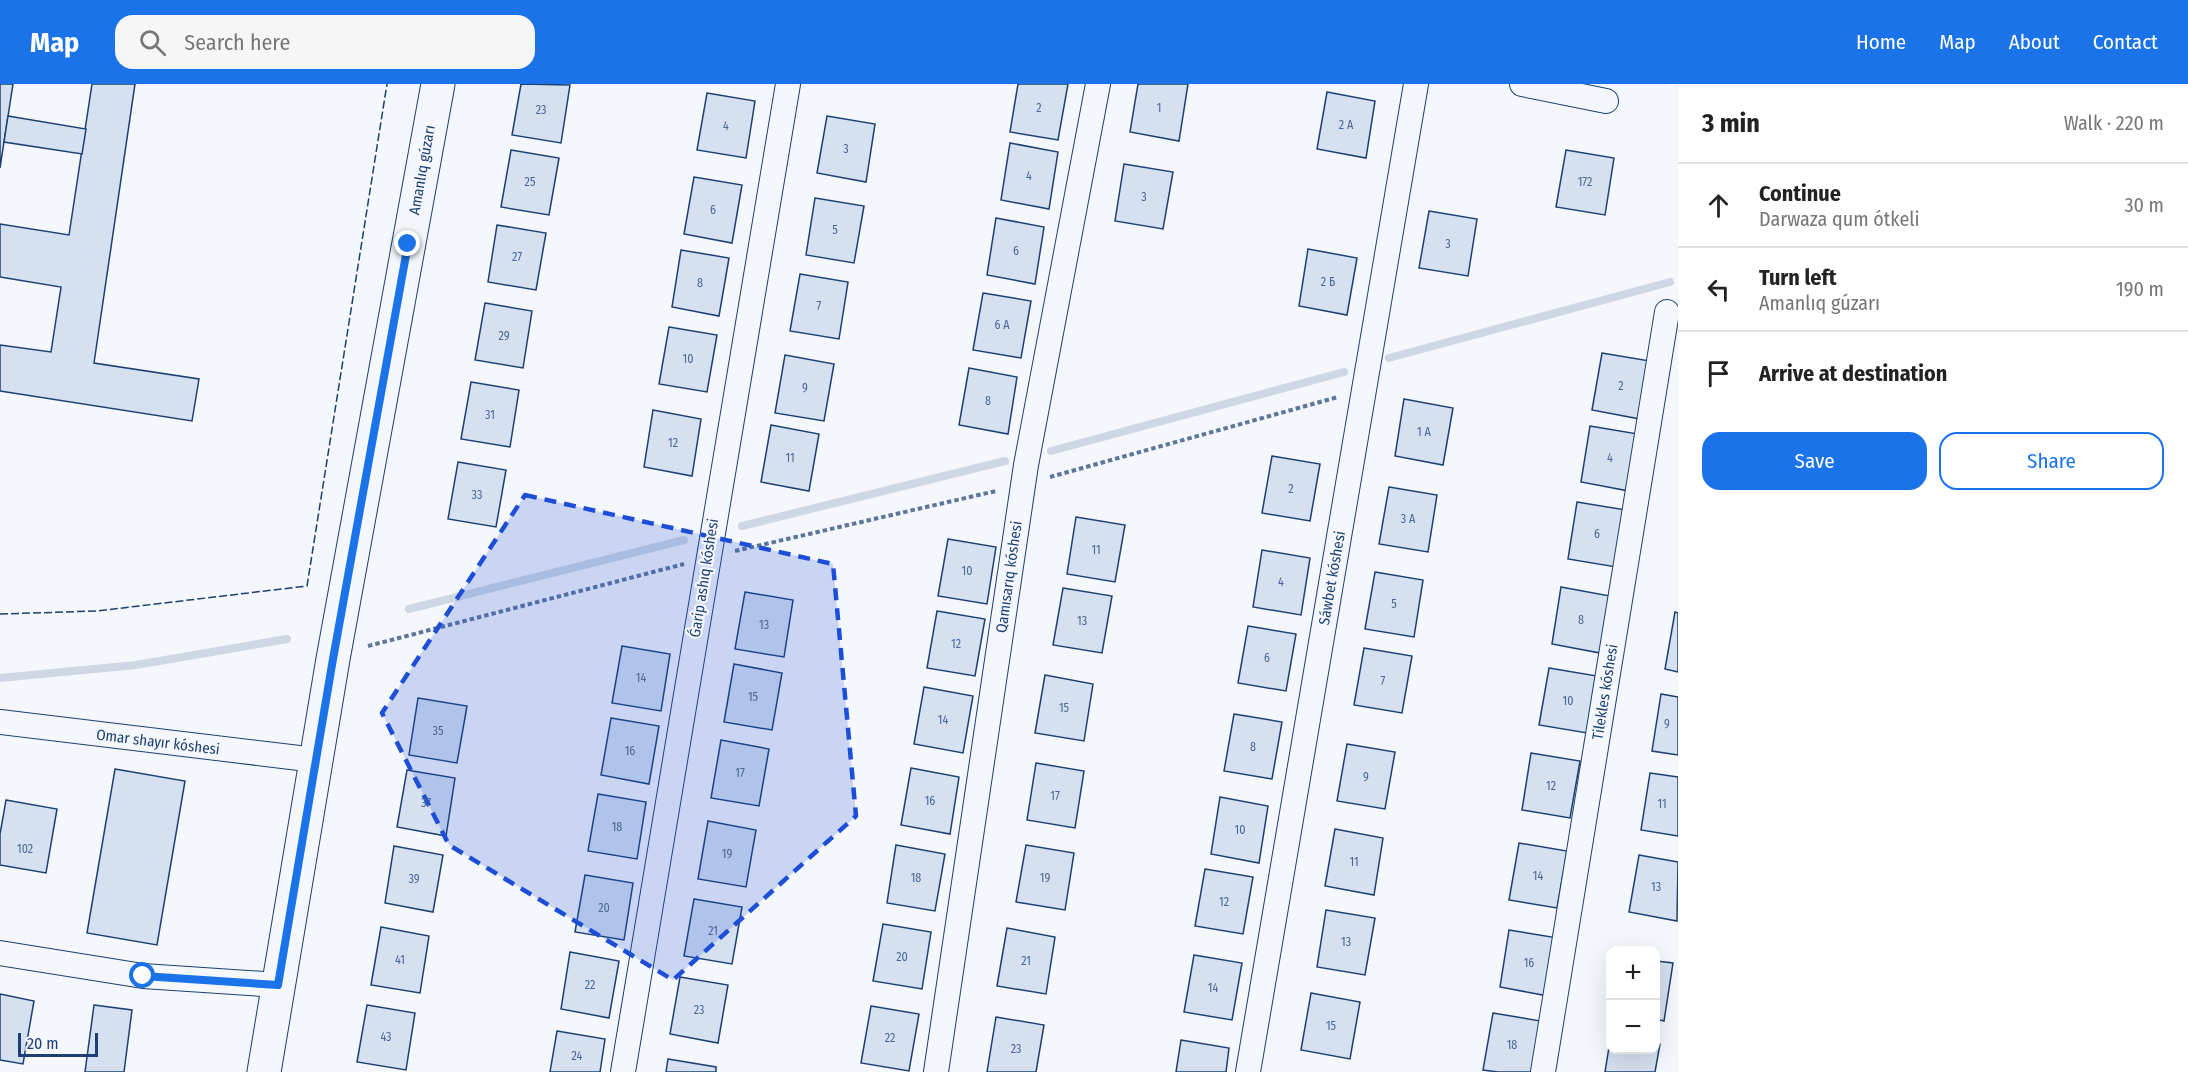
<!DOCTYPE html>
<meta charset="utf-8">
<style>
:root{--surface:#fff;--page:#f6f6f6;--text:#222;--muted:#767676;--line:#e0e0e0;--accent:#1a73e8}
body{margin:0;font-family:"Fira Sans Condensed",sans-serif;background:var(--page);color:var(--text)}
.controls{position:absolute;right:18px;bottom:18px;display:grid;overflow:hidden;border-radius:12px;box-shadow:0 6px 24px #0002}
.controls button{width:54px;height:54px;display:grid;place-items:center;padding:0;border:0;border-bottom:2px solid var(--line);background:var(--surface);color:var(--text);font:30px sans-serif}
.scale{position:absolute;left:18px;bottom:15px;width:80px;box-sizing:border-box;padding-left:6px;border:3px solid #1d3f73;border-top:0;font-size:16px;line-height:21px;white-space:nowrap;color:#1d3f73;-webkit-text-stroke:4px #f4f7fb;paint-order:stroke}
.stop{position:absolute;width:18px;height:18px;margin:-14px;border:4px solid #1a73e8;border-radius:50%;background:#fff}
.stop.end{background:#1a73e8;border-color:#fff;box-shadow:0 2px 6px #0008}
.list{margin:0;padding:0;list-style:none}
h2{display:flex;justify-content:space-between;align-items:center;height:78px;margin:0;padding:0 24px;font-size:26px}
h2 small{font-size:20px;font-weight:400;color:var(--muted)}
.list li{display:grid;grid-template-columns:39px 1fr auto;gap:18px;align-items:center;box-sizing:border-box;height:84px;padding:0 24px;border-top:2px solid var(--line)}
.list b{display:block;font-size:22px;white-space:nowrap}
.list p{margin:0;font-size:20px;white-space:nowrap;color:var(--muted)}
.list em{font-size:20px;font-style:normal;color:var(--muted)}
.actions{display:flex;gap:12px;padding:18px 24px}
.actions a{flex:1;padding:14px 0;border:2px solid var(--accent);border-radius:18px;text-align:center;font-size:21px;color:var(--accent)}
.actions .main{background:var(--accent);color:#fff}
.icon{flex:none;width:33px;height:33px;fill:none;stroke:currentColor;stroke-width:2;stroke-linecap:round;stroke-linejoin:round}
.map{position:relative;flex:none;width:1678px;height:988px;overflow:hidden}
header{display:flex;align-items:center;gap:36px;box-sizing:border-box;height:84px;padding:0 30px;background:var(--accent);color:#fff}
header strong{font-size:28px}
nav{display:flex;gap:33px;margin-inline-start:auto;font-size:21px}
.search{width:420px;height:54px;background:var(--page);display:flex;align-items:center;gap:15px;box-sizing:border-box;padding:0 21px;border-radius:18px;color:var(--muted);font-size:22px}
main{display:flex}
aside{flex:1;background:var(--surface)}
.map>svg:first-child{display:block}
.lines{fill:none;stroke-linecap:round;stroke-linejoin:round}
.stream{stroke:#cfd7e4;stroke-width:8}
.building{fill:#d5e0f0;stroke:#1d3f73;stroke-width:1.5}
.street-casing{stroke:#1d3f73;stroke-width:26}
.secondary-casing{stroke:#1d3f73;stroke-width:35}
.path{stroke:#5e769c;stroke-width:4;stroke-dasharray:4.5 3;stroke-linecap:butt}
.street{stroke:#f4f7fb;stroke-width:24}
.secondary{stroke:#f4f7fb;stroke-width:33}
.fence{stroke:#1d3f73;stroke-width:1.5;stroke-dasharray:8 3;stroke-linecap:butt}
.route{stroke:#1a73e8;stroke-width:8}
.marked{fill:#1d4ed8;fill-opacity:0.2;stroke:#1d4ed8;stroke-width:4.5;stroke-dasharray:12 8;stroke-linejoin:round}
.labels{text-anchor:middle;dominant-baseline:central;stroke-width:4.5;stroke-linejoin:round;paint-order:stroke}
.number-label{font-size:12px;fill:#4b6792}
.street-label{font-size:15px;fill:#1d3f73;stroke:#f4f7fb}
</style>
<header>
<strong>Map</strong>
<div class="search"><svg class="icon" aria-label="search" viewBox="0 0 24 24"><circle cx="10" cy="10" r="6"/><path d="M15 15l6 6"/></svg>Search here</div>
<nav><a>Home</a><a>Map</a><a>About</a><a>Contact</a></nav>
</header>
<main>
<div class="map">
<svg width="1678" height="988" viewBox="0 0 1678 988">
<rect width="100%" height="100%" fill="#f4f7fb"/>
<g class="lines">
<g class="stream">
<path d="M1389 274 1670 198"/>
<path d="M1051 367 1344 288"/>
<path d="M742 442 1005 377"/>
<path d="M409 525 684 456"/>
<path d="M0 594 136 581 287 555"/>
</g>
</g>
<g class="building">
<path d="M0 0H13L0 84Z"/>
<path d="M92 0H135L94 279 199 295 192 337 0 307V261L51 268 61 203 0 193V140L69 151Z"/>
<path d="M521 0 570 1 561 59 512 51Z"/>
<path d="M1018 0H1068L1058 56 1010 48Z"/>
<path d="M1138 0H1188L1179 57 1130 48Z"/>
<path d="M1327 8 1375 17 1366 74 1317 65Z"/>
<path d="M707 9 755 17 746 74 697 66Z"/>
<path d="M8 32 86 45 82 70 4 58Z"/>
<path d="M827 32 875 40 866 98 817 89Z"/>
<path d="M1010 59 1058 68 1049 125 1001 116Z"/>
<path d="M511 66 559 74 549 131 501 123Z"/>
<path d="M1566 66 1614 74 1605 131 1556 123Z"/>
<path d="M1124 80 1173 88 1163 145 1115 137Z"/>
<path d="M694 93 742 101 732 159 684 150Z"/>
<path d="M815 114 864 122 854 179 806 171Z"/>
<path d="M1429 127 1477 135 1468 192 1419 184Z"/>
<path d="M996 134 1044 143 1035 200 987 191Z"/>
<path d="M497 141 546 149 536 206 488 198Z"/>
<path d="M1308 165 1357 174 1347 231 1299 222Z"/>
<path d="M681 166 729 174 719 232 672 223Z"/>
<path d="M800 190 848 198 839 255 790 247Z"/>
<path d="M983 209 1031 217 1021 274 973 266Z"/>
<path d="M485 219 532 227 523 284 475 276Z"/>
<path d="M669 243 717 251 707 308 659 300Z"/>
<path d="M1602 269 1650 277 1640 335 1592 326Z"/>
<path d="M785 271 834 280 824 337 775 329Z"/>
<path d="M969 284 1017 293 1008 350 959 341Z"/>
<path d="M471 298 519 306 510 363 461 355Z"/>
<path d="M1404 315 1453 324 1443 381 1395 372Z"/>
<path d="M653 326 701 335 692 392 644 383Z"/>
<path d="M771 341 819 350 809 407 761 398Z"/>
<path d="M1590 342 1638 350 1629 407 1581 398Z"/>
<path d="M1272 372 1320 380 1310 437 1262 429Z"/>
<path d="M458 378 506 386 496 443 448 435Z"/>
<path d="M1389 403 1437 411 1428 468 1379 460Z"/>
<path d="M1577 418 1626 426 1616 483 1568 475Z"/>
<path d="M1076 433 1125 441 1115 498 1067 490Z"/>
<path d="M948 455 996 463 987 520 938 512Z"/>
<path d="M1262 466 1310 474 1301 531 1253 523Z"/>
<path d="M1375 488 1423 496 1414 553 1365 545Z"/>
<path d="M1561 503 1610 512 1600 569 1552 560Z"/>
<path d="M1063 504 1112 512 1102 569 1053 561Z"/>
<path d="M745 508 793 516 784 573 735 565Z"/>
<path d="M937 527 985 535 975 592 927 584Z"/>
<path d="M1675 528 1678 529V588L1665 585Z"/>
<path d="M1248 542 1296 550 1286 607 1238 599Z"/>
<path d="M622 562 670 570 661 627 612 619Z"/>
<path d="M1364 564 1412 572 1402 629 1354 621Z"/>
<path d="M734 580 782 589 772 646 724 638Z"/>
<path d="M1549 584 1597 592 1587 649 1539 641Z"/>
<path d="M1045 591 1093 600 1084 657 1035 649Z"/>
<path d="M924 603 973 612 963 669 914 660Z"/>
<path d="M1661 610 1678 613V671L1652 667Z"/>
<path d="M418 614 467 622 457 679 409 671Z"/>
<path d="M1234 630 1282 638 1272 695 1224 687Z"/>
<path d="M611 634 659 642 649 700 601 691Z"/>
<path d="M721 656 769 665 759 722 711 714Z"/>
<path d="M1347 660 1395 668 1385 725 1337 717Z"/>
<path d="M1531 669 1580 677 1570 734 1522 726Z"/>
<path d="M1036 679 1084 687 1075 744 1027 736Z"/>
<path d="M911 684 959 693 950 750 901 741Z"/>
<path d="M115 685 185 697 157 861 87 849Z"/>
<path d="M407 686 455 694 446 752 397 743Z"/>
<path d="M1650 689 1678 693V752L1641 746Z"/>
<path d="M598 710 646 718 637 775 588 767Z"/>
<path d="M1220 713 1268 722 1259 779 1211 770Z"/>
<path d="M6 716 57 725 46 789 0 781V750Z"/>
<path d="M708 737 756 746 746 803 698 795Z"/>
<path d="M1335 745 1383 754 1374 811 1325 802Z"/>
<path d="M1519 759 1567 767 1557 824 1509 816Z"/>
<path d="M896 761 945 770 935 827 887 819Z"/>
<path d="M1026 761 1074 769 1065 826 1016 818Z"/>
<path d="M394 762 443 771 433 828 385 819Z"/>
<path d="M1639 771 1678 778 1677 837 1629 828Z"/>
<path d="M1205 785 1253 793 1243 850 1195 842Z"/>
<path d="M585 791 633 799 624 856 575 848Z"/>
<path d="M694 815 742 823 732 880 684 872Z"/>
<path d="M1326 826 1375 834 1365 891 1317 883Z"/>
<path d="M883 840 931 848 922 905 873 897Z"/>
<path d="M381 843 429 852 420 909 371 901Z"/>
<path d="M1007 844 1055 853 1046 910 997 902Z"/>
<path d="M1509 846 1558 854 1548 912 1500 903Z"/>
<path d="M570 868 619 877 609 934 561 925Z"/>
<path d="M1194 871 1242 879 1232 936 1184 928Z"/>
<path d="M1656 877 1673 879 1664 937 1656 935Z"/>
<path d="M680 893 728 901 718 959 670 950Z"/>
<path d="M1311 909 1360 918 1350 975 1301 966Z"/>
<path d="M0 910 34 917 23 980 0 976Z"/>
<path d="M94 921 132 926 124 988H85Z"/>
<path d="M367 921 415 929 406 986 357 978Z"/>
<path d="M871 922 919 930 909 987 861 979Z"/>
<path d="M1493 929 1541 937 1533 988H1498L1483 986Z"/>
<path d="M996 933 1044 941 1036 988H987Z"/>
<path d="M557 947 605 955 600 988H550Z"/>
<path d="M1181 956 1229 964 1226 988H1176Z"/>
<path d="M1610 957V966H1656V959L1660 960 1655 988H1605Z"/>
<path d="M668 975 716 983V988H666Z"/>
</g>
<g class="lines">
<g class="street-casing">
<g id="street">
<path d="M1522 0 1606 17"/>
<path d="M0 638 316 676"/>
<path d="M0 869 143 892 278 901"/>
<path d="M623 988 788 0"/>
<path d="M936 988 1026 381 1098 0"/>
<path d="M1248 988 1416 0"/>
<path d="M1543 988 1667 228"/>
</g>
</g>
<g class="secondary-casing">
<path id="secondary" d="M264 988 333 575 438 0"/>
</g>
<g class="path">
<path d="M1050 393 1338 313"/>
<path d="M735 467 996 407"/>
<path d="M368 562 684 480"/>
</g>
<use href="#street" class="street"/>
<use href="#secondary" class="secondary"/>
<path class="fence" d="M0 530 97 527 307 502 387 0"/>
</g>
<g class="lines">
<path class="route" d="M143 892 278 901 333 575 408 160"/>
</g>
<path class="marked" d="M525 411 833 480 856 732 673 896 449 761 382 629Z"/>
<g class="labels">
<g class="number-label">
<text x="1039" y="24">2</text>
<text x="1159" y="24">1</text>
<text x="541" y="26">23</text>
<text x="1346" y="41">2 А</text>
<text x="726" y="42">4</text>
<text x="846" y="65">3</text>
<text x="1029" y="92">4</text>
<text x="530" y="98">25</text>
<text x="1585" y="98">172</text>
<text x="1144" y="113">3</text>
<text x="713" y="126">6</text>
<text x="835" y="146">5</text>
<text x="1448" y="160">3</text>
<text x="1016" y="167">6</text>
<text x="517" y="173">27</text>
<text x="1328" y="198">2 Б</text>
<text x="700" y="199">8</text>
<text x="819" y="222">7</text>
<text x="1002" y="241">6 А</text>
<text x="504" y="252">29</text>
<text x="688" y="275">10</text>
<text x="1621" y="302">2</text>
<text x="805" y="304">9</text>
<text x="988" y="317">8</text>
<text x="490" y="331">31</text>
<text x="1424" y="348">1 А</text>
<text x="673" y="359">12</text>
<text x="790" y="374">11</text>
<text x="1610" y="374">4</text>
<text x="1291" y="405">2</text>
<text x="477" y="411">33</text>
<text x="1408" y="435">3 А</text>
<text x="1597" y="450">6</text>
<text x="1096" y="466">11</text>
<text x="967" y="487">10</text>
<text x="1281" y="498">4</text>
<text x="1394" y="520">5</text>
<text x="1581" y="536">8</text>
<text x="1082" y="537">13</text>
<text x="764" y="541">13</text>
<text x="956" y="560">12</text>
<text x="1267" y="574">6</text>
<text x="641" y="594">14</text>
<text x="1383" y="597">7</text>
<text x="753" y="613">15</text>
<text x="1568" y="617">10</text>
<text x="1064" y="624">15</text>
<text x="943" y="636">14</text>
<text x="1667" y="640">9</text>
<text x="438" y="647">35</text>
<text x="1253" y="663">8</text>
<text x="630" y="667">16</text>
<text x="740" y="689">17</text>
<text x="1366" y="693">9</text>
<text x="1551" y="702">12</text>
<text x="1055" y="712">17</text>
<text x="930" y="717">16</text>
<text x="426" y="719">37</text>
<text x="1662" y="720">11</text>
<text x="617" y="743">18</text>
<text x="1240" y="746">10</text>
<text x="25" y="765">102</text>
<text x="727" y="770">19</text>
<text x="1354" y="778">11</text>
<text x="1538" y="792">14</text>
<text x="916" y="794">18</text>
<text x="1045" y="794">19</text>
<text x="414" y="795">39</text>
<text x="1656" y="803">13</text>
<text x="1224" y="818">12</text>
<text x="604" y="824">20</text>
<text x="713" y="847">21</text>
<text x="1346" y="858">13</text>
<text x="902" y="873">20</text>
<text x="400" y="876">41</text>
<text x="1026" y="877">21</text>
<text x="1529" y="879">16</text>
<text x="590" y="901">22</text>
<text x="1213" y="904">14</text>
<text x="699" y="926">23</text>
<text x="1331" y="942">15</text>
<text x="386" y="953">43</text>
<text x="890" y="954">22</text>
<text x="1512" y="961">18</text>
<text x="1016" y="965">23</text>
<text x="577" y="972">24</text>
</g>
<g class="street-label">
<text transform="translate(422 86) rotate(-80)">Amanlıq gúzarı</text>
<text transform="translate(1009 493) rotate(-82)">Qamısarıq kóshesi</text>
<text transform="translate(704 494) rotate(-81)">Ǵarip ashıq kóshesi</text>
<text transform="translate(1332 494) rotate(-80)">Sáwbet kóshesi</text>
<text transform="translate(1605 608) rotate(-81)">Tilekles kóshesi</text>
<text transform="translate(158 658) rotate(7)">Omar shayır kóshesi</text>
</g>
</g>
</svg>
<div class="controls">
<button>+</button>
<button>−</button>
</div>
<div class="scale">20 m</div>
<div class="stop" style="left:143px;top:892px"></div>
<div class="stop end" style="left:408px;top:160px"></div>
</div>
<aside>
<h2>3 min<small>Walk · 220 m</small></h2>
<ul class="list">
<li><svg class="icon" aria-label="ahead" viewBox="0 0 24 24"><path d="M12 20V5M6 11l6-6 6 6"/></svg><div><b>Continue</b><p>Darwaza qum ótkeli</p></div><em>30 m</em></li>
<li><svg class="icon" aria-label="left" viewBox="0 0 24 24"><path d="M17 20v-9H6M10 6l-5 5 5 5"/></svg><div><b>Turn left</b><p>Amanlıq gúzarı</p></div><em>190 m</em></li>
<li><svg class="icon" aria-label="arrive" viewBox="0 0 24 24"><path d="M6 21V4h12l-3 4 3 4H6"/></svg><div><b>Arrive at destination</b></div></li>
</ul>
<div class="actions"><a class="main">Save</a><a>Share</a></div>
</aside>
</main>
